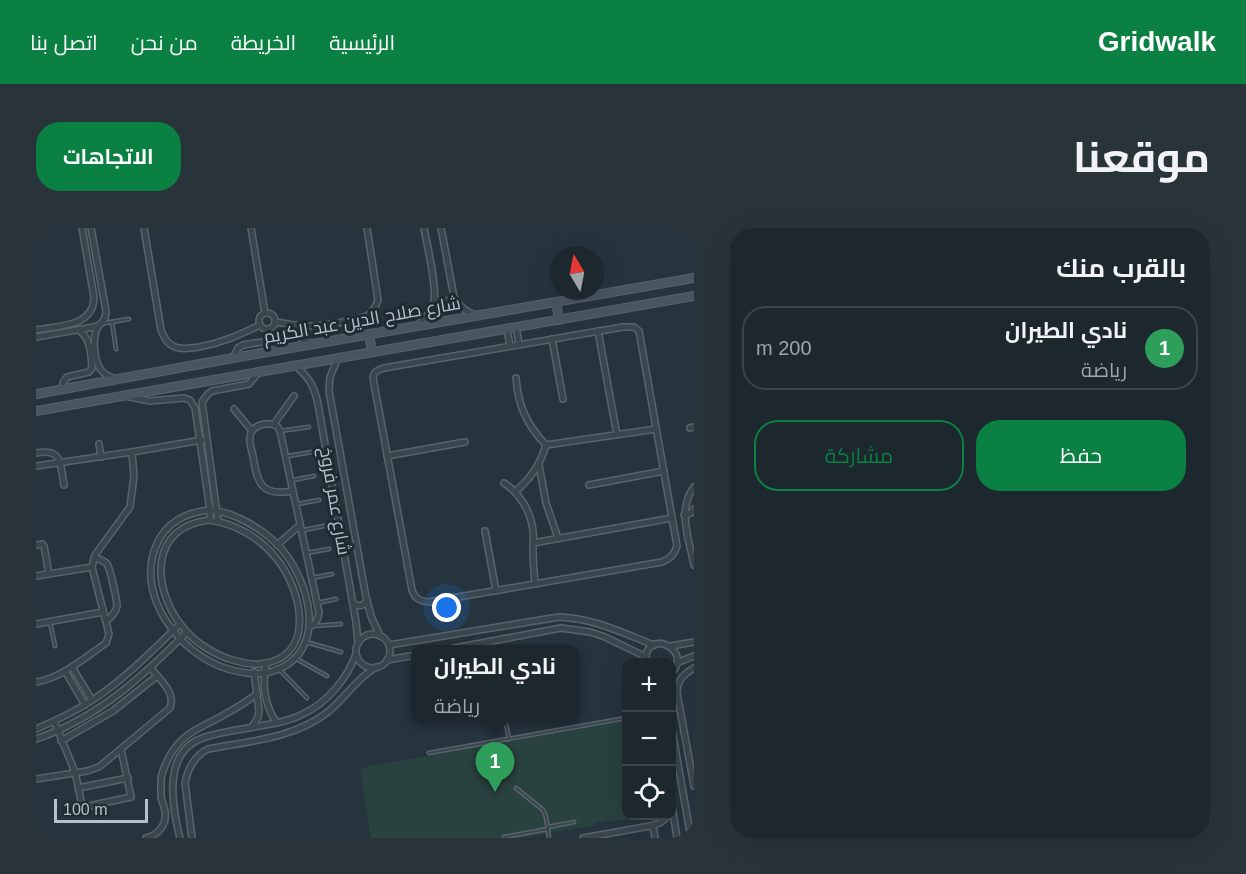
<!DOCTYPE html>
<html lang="ar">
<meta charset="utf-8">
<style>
:root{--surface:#1c272e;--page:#29333a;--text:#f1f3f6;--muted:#a0a5aa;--line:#3a444a;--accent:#0b8043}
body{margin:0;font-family:Arial,Cairo,sans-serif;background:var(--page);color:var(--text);direction:rtl}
.controls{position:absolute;right:18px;bottom:18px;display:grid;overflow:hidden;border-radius:12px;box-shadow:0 6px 24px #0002}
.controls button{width:54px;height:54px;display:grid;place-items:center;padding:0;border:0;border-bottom:2px solid var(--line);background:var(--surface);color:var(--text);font:30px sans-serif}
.compass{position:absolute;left:514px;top:18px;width:54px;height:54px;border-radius:50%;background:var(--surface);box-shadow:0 6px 24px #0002;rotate:350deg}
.scale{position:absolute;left:18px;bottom:15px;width:94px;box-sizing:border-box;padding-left:6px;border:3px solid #b7c0c9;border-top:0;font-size:16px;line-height:21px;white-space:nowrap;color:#b7c0c9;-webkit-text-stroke:4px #1f2b33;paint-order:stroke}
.you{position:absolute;left:411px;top:380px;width:21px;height:21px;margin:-15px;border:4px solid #fff;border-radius:50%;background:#1a73e8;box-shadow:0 0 0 9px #1a73e833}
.badge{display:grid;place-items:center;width:39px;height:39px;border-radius:50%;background:var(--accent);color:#fff;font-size:20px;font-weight:700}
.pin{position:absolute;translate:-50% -50px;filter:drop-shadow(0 2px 3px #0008)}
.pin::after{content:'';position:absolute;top:32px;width:21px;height:18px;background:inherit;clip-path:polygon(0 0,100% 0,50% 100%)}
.popup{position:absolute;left:375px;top:417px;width:168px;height:78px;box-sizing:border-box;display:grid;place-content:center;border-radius:12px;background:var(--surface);filter:drop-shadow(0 2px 4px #0005);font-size:20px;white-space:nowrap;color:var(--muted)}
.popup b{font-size:22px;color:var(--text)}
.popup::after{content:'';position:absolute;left:50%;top:100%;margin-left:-12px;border:12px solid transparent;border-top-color:var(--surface)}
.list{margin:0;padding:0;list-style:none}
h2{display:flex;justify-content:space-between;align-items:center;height:78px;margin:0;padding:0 24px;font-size:26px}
h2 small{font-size:20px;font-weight:400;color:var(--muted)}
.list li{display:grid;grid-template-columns:39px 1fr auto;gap:18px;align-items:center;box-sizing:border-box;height:84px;margin:0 12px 12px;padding:0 12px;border:2px solid var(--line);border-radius:24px}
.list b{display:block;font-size:22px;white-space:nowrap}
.list p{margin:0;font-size:20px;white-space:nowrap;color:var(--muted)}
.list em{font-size:20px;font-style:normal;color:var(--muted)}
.actions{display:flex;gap:12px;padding:18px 24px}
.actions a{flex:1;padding:14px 0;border:2px solid var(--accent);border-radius:24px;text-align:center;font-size:21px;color:var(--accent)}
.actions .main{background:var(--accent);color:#fff}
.icon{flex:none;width:33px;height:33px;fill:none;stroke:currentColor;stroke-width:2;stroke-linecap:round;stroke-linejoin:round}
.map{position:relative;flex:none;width:658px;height:610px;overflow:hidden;direction:ltr;border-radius:24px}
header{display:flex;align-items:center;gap:36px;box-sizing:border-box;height:84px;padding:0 30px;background:var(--accent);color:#fff}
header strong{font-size:28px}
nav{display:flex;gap:33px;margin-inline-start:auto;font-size:21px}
.intro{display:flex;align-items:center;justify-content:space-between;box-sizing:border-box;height:144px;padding:0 36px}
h1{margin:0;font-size:42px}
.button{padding:15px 27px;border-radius:24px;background:var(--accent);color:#fff;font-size:21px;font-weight:700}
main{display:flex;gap:36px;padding:0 36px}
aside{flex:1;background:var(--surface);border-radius:24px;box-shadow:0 6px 24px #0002}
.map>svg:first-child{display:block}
.green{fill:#29413f}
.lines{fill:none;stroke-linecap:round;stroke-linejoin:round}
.service-casing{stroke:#58636c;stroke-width:5}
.minor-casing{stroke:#58636c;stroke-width:8}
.secondary-casing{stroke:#58636c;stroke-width:10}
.service{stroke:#3a464e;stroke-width:2}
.minor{stroke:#3a464e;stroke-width:5}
.secondary{stroke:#495561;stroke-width:8}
.labels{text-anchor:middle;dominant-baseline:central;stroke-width:6;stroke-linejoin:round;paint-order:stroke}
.street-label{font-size:18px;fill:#b7c0c9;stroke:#1f2b33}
</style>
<header>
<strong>Gridwalk</strong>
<nav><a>الرئيسية</a><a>الخريطة</a><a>من نحن</a><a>اتصل بنا</a></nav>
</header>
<div class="intro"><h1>موقعنا</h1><a class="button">الاتجاهات</a></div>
<main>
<aside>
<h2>بالقرب منك<small></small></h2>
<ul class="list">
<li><span class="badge" style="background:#2e9e5b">1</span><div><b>نادي الطيران</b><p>رياضة</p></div><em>200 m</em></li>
</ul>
<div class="actions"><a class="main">حفظ</a><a>مشاركة</a></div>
</aside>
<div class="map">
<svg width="658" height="610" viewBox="0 0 658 610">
<rect width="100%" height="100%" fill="#26343e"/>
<path class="green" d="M590 493V588H621C612 593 606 592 596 592 589 591 582 593 575 594L573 592 559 595 558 597 488 610H335L324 540Z"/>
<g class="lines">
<g class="service-casing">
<g id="service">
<path d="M76 94 80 121"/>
<path d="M69 95 93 91"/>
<path d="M244 203 273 199"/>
<path d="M252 228 276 224"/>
<path d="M257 252 278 248"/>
<path d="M262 276 283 272"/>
<path d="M268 302 288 298"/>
<path d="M270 325 293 321"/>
<path d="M276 350 296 346"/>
<path d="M281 375 300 371"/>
<path d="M14 394 19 418"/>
<path d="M278 398 305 396"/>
<path d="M455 413 456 422"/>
<path d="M270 414 305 424"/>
<path d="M259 430 291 448"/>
<path d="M243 441 271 470"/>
<path d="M469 490 473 511"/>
<path d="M393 525 590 490"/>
<path d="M480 560 507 582 510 589 513 610"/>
<path d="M512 599 538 594"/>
<path d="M468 609 512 601"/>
</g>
</g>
<g class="minor-casing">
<g id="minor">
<path d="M108 0 125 102C128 109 131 116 139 119 147 122 155 120 163 119 186 115 203 107 224 97"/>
<path d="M215 0 229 85"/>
<path d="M405 0 418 69C424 78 429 84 440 87"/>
<path d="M399 71C406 75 412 74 418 69"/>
<circle cx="231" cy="93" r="8"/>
<path d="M239 94C248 95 257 97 267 98 279 99 322 93 332 87 338 83 340 78 342 72L331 0"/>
<path d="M382 97C389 90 396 83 398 73 401 58 391 17 388 0"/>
<path d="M62 99C56 108 58 129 63 139 66 145 73 149 80 151"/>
<path d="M480 99 483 116"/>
<path d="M587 99H598L603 103 641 318C638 327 634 331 626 334L393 374C384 373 379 371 376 362L337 150C338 143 342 142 348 140Z"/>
<path d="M471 101 474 118"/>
<path d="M0 102C22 98 58 99 58 69L46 0"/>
<path d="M562 103 581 207"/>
<path d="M0 109 58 99C66 97 70 92 70 83L55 0"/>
<path d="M516 111 527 171"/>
<path d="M197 130 202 120 207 117 262 108 275 116"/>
<path d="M302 130 294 149 293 163 330 369 335 388 344 408"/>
<path d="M260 138C274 151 278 158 282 176L320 394 322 415"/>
<path d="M480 150C482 178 491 197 510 217"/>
<path d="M27 161V155L31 149 53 144 56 140C55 127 55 111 43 102"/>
<path d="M94 169 114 173 148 170 154 172 159 180 174 282V292"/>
<path d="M198 181 216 203"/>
<path d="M238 196 258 168"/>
<path d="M654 200 658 199"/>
<path d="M63 216 65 229"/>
<path d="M510 217 620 201"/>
<path d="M0 225C27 220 24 236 28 257"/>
<path d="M351 228 429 214"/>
<path d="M503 237 510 275 522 310"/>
<path d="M0 238 96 224 166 212"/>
<path d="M468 255C484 265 495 284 497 303 498 309 497 315 497 322 497 333 498 344 499 356"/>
<path d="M553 257 628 243"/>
<path d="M658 259C641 281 653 312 658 337"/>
<path d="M256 263C225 269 221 254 217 228 216 223 213 215 214 209 215 197 231 193 241 198L244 203 283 384C282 392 280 395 274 399"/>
<path d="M479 264C495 250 504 237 510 217"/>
<path d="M174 282C198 284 225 300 242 317 273 349 295 425 237 443 223 448 206 445 192 441 144 427 99 368 120 318 129 295 150 284 174 282Z"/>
<path d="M648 287 655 285 658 281"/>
<path d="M174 292C200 296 224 310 240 330 266 361 282 430 224 436 214 437 203 434 193 431 174 424 157 413 145 397 115 358 114 298 174 292Z"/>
<path d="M182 293 166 174 172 166 176 163 213 156 222 145"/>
<path d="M449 303 460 363"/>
<path d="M497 315 636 290"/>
<path d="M0 317 6 316 8 318 13 346"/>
<path d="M241 317 264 297"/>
<path d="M58 330C63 331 68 332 71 336 74 340 81 372 81 378 80 384 74 390 70 393"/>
<path d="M0 348 56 339"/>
<path d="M317 376C323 379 328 378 331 372"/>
<path d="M0 396 67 384"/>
<circle cx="337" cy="423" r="17"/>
<path d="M353 417 523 389C557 390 587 405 618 417"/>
<path d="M635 418 658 414"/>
<path d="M408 422 525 400 554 404 569 409 610 429"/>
<path d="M351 432 380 427"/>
<path d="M610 434C607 399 658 420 636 445"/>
<path d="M643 434 658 428"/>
<path d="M230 436C226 457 228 477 241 495"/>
<path d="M36 439 56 472"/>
<path d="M658 440C648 446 641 452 641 465L658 558"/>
<path d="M29 443 49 477"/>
<path d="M0 454C24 451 50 429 70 415L73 406 56 339 59 327 94 279 98 248 96 224"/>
<path d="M18 493 39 544 46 577 48 579 95 569 85 521"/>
<path d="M216 499 222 489 223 483 218 444"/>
<path d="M0 501C19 493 38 484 55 473 88 452 116 423 144 396"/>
<path d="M636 502 655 610"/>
<path d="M0 511C62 490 106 449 151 404"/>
<path d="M25 513 77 483 121 448"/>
<path d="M0 551 51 543 63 539 134 480C140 464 124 452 115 440"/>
<path d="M42 560 92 550"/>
<path d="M636 578 641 610"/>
<path d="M614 598 618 602 619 610"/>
<path d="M110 610C123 607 131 596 129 583 128 578 126 574 125 569 125 563 125 557 125 551 126 544 130 535 133 529 146 505 164 500 186 488 199 481 210 474 221 466"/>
<path d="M144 610C136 579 127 526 164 511 178 505 202 502 218 499 234 496 252 494 267 486 291 475 311 451 320 426"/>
<path d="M156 610 149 555C152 540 158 528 172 521 213 513 257 511 292 484 309 470 320 451 340 439"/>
<path d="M547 610 614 598 624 595 632 588"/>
</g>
</g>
<g class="secondary-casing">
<g id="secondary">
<path d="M520 74 523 92"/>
<path d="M333 106 336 124"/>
<path d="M0 166 197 130 658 50"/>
<path d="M0 183 658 68"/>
</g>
</g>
<use href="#service" class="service"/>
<use href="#minor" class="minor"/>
<use href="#secondary" class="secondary"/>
</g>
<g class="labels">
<g class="street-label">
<text transform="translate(326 92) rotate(-10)">شارع صلاح الدين عبد الكريم</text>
<text transform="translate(299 273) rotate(80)">شارع عمر فروخ</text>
</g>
</g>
</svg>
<div class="controls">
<button>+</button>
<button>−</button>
<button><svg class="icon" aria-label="locate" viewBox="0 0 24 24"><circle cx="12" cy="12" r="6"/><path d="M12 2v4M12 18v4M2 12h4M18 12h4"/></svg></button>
</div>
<svg class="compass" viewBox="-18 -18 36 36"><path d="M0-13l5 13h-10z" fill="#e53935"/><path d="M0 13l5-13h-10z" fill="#a0a5aa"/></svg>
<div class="scale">100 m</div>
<div class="you"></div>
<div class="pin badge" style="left:459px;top:564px;background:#2e9e5b">1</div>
<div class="popup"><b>نادي الطيران</b>رياضة</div>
</div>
</main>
